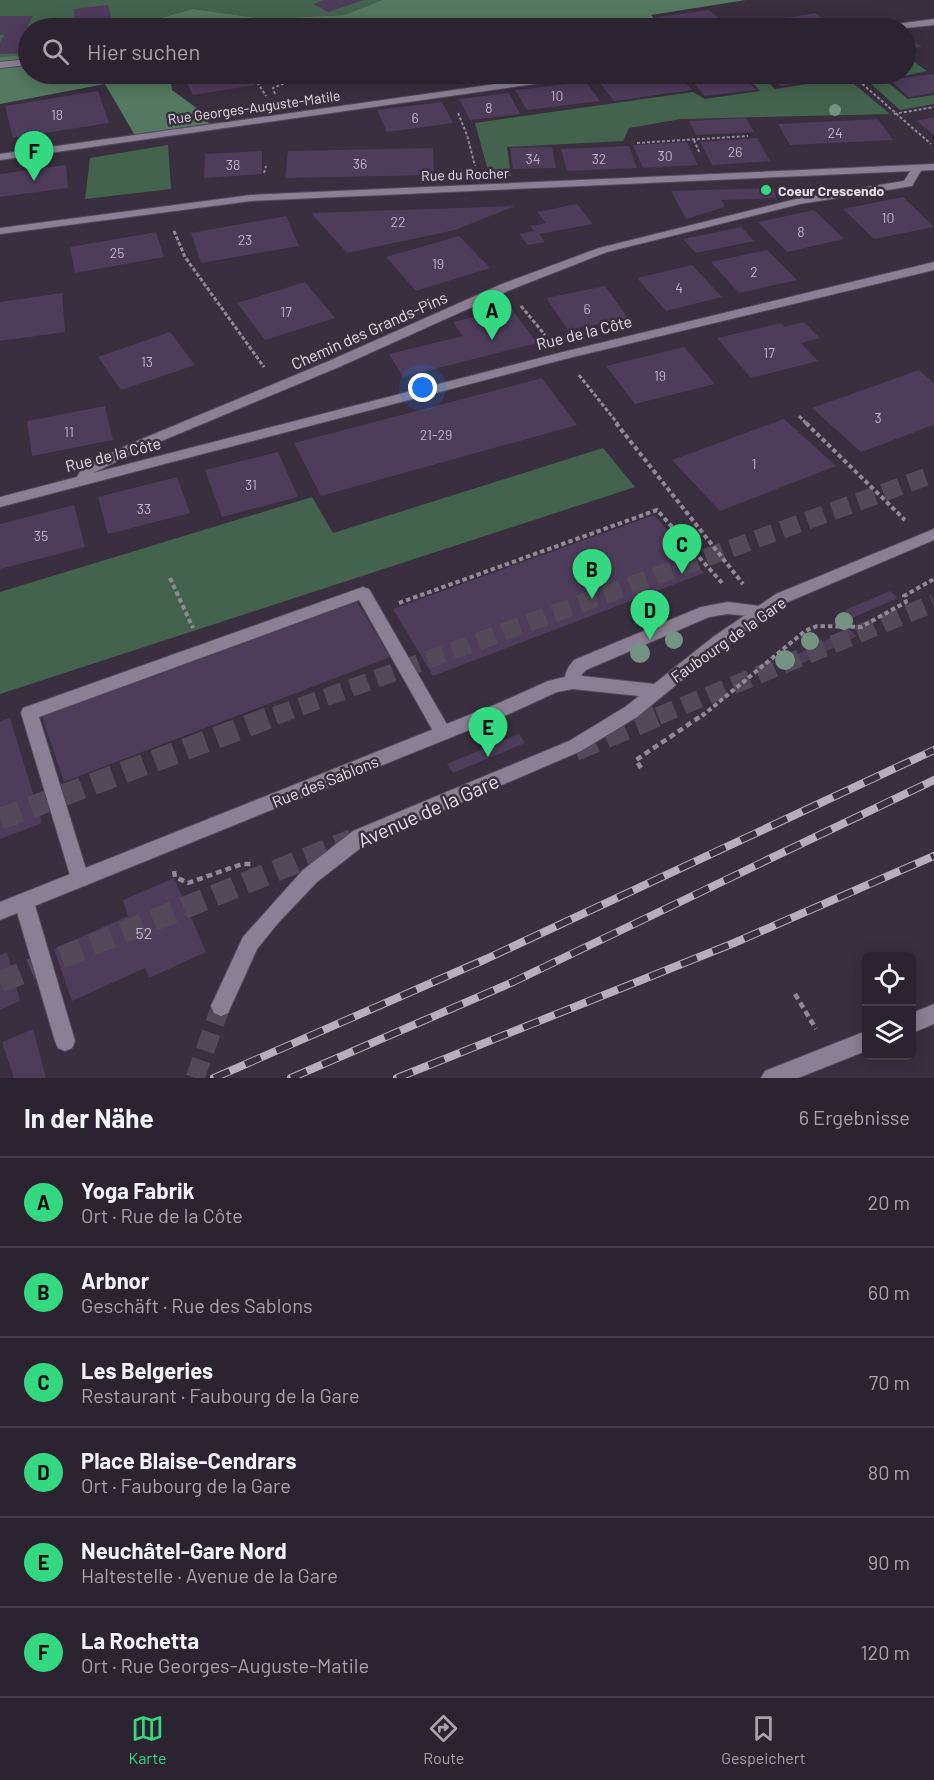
<!DOCTYPE html>
<html lang="de">
<meta charset="utf-8">
<style>
:root{--surface:#2b232f;--page:#332b37;--text:#f1f3f6;--muted:#a6a4aa;--line:#47404b;--accent:#34d881}
body{margin:0;font-family:Barlow,sans-serif;background:var(--page);color:var(--text)}
.controls{position:absolute;right:18px;bottom:18px;display:grid;overflow:hidden;border-radius:9px;box-shadow:0 3px 15px #0003}
.controls button{width:54px;height:54px;display:grid;place-items:center;padding:0;border:0;border-bottom:2px solid var(--line);background:var(--surface);color:var(--text);font:30px sans-serif}
.you{position:absolute;left:423px;top:388px;width:21px;height:21px;margin:-15px;border:4px solid #fff;border-radius:50%;background:#1a73e8;box-shadow:0 0 0 9px #1a73e833}
.badge{display:grid;place-items:center;width:39px;height:39px;border-radius:50%;background:var(--accent);color:#111;font-size:20px;font-weight:700}
.pin{position:absolute;translate:-50% -50px;filter:drop-shadow(0 2px 3px #0008)}
.pin::after{content:'';position:absolute;top:32px;width:21px;height:18px;background:inherit;clip-path:polygon(0 0,100% 0,50% 100%)}
.list{margin:0;padding:0;list-style:none}
h2{display:flex;justify-content:space-between;align-items:center;height:78px;margin:0;padding:0 24px;font-size:26px}
h2 small{font-size:20px;font-weight:400;color:var(--muted)}
.list li{display:grid;grid-template-columns:39px 1fr auto;gap:18px;align-items:center;box-sizing:border-box;height:90px;padding:0 24px;border-top:2px solid var(--line)}
.list b{display:block;font-size:22px;white-space:nowrap}
.list p{margin:0;font-size:20px;white-space:nowrap;color:var(--muted)}
.list em{font-size:20px;font-style:normal;color:var(--muted)}
.icon{flex:none;width:33px;height:33px;fill:none;stroke:currentColor;stroke-width:2;stroke-linecap:round;stroke-linejoin:round}
.map{position:relative;flex:none;width:934px;height:1078px;overflow:hidden}
.search{position:absolute;background:var(--surface);box-shadow:0 3px 15px #0003;left:18px;right:18px;top:18px;height:66px;display:flex;align-items:center;gap:15px;box-sizing:border-box;padding:0 21px;border-radius:33px;color:var(--muted);font-size:22px}
.sheet{height:618px;background:var(--surface)}
nav{display:flex;justify-content:space-around;align-items:center;box-sizing:border-box;height:84px;border-top:2px solid var(--line);background:var(--surface);font-size:16px;color:var(--muted)}
nav a{display:grid;justify-items:center;gap:3px}
nav .on{color:var(--accent)}
.map>svg:first-child{display:block}
.green{fill:#44634e}
.forest{fill:#557960}
.building{fill:#4e3c5b}
.lines{fill:none;stroke-linecap:round;stroke-linejoin:round}
.secondary-tunnel{stroke:#534958;stroke-width:19;stroke-dasharray:19 10;stroke-linecap:butt}
.motorway-tunnel-far1{stroke:#534958;stroke-width:18;stroke-dasharray:18 9;stroke-linecap:butt}
.motorway-tunnel{stroke:#534958;stroke-width:22;stroke-dasharray:22 11;stroke-linecap:butt}
.service-casing{stroke:#534b59;stroke-width:2}
.minor-casing{stroke:#534b59;stroke-width:2}
.secondary-casing{stroke:#534b59;stroke-width:2}
.path-far3{stroke:#918996;stroke-width:2;stroke-dasharray:3 2;stroke-linecap:butt}
.path-far2{stroke:#918996;stroke-width:3;stroke-dasharray:4 2;stroke-linecap:butt}
.path-far1{stroke:#918996;stroke-width:4;stroke-dasharray:4.5 3;stroke-linecap:butt}
.path{stroke:#918996;stroke-width:4.5;stroke-dasharray:6 4;stroke-linecap:butt}
.service{fill:#8b8093;fill-rule:evenodd}
.minor{fill:#8b8093;fill-rule:evenodd}
.secondary{fill:#8b8093;fill-rule:evenodd}
.rail-casing{stroke:#b6afbb;stroke-width:8}
.rail{stroke:#392f3f;stroke-width:6;stroke-dasharray:17;stroke-linecap:butt}
.tree{fill:#749382}
.poi-dot{fill:#34d881;stroke:#392f3f;stroke-width:2}
.labels{text-anchor:middle;dominant-baseline:central;stroke-width:5;stroke-linejoin:round;paint-order:stroke}
.number-label{font-size:14px;fill:#beb6c6}
.far-street-label{font-size:14px;fill:#e4dfe9;stroke:#392f3f}
.far-poi-label{font-size:14px;font-weight:bold;fill:#e4dfe9;stroke:#392f3f;text-anchor:start}
.street-label{font-size:16px;fill:#e4dfe9;stroke:#392f3f}
.near-number-label{font-size:16px;fill:#beb6c6}
.near-street-label{font-size:20px;fill:#e4dfe9;stroke:#392f3f}
</style>
<div class="map">
<svg width="934" height="1078" viewBox="0 0 934 1078">
<rect width="100%" height="100%" fill="#392f3f"/>
<g class="green">
<path d="M0 0H382L344 15 264 19 193 9 124 28H28V55L0 57Z"/>
<path d="M906 59H910L927 71 885 80 908 99 934 95V104L900 110 860 74H906Z"/>
<path d="M745 74H759L775 89 847 78 890 114 681 119 629 128 623 141 507 147 511 176 490 178 475 123 693 92 705 99 760 91Z"/>
<path d="M168 145 171 189 85 199 90 158Z"/>
<path d="M603 448 635 487 0 694V592L312 497 333 533Z"/>
</g>
<g class="forest">
<path d="M382 0H746L651 15 661 28H517L506 19 394 28H124L193 9 264 19 344 15Z"/>
<path d="M28 55V74H170L172 90 202 112 212 129 137 139 105 84 0 104V57Z"/>
</g>
<g class="building">
<path d="M324 0H364L328 12 313 4Z"/>
<path d="M108 5 113 24 77 28 73 9Z"/>
<path d="M709 10 725 24 700 28H671L658 17Z"/>
<path d="M815 13 835 28H780L770 21Z"/>
<path d="M0 16H33L24 34H28V53L0 54V42L4 35H0Z"/>
<path d="M906 35 922 47 909 49 917 56 906 58Z"/>
<path d="M183 74H248L255 85 193 95Z"/>
<path d="M338 74H405V75L344 84Z"/>
<path d="M667 74H677L692 90 614 101 600 83Z"/>
<path d="M686 74H707L709 76 741 74 756 90 705 96Z"/>
<path d="M767 74H848V75L781 86Z"/>
<path d="M934 74V93L909 97 890 80Z"/>
<path d="M586 82 600 101 527 110 515 90Z"/>
<path d="M98 91 109 123 13 138 5 106Z"/>
<path d="M509 93 520 114 470 120 459 99Z"/>
<path d="M442 102 453 123 387 132 377 110Z"/>
<path d="M934 117V135L916 121Z"/>
<path d="M746 118 754 132 696 135 689 121Z"/>
<path d="M878 119 893 140 790 145 778 124Z"/>
<path d="M757 138 770 161 712 165 700 142Z"/>
<path d="M687 142 698 165 643 168 633 145Z"/>
<path d="M629 146 637 168 567 171 561 149Z"/>
<path d="M552 147 556 168 513 169 510 148Z"/>
<path d="M433 148 434 175 285 178 288 151Z"/>
<path d="M262 151V174L204 178 205 154Z"/>
<path d="M66 165 68 188 0 197V174Z"/>
<path d="M773 188 776 198 722 200 725 207 686 219 671 191Z"/>
<path d="M903 197 934 227 874 239 843 209Z"/>
<path d="M577 204 593 224 539 234 545 242 528 245 519 234 534 231 530 226 546 223 537 212Z"/>
<path d="M515 206 455 230 347 253 311 213Z"/>
<path d="M814 210 844 239 787 252 758 222Z"/>
<path d="M286 216 299 246 201 263 191 233Z"/>
<path d="M741 227 754 241 696 253 683 239Z"/>
<path d="M156 232 164 257 75 273 70 247Z"/>
<path d="M459 236 490 268 416 291 386 257Z"/>
<path d="M767 250 797 280 739 293 711 262Z"/>
<path d="M692 265 722 297 666 311 637 278Z"/>
<path d="M305 282 335 318 265 340 237 303Z"/>
<path d="M605 286 628 318 568 330 546 298Z"/>
<path d="M62 293 65 332 0 341V302Z"/>
<path d="M511 308 537 343 403 377 389 354 463 336 453 322Z"/>
<path d="M804 322 820 338 801 343 818 361 751 378 717 338 781 323 784 327Z"/>
<path d="M170 332 195 365 121 390 98 357Z"/>
<path d="M684 347 715 384 635 404 606 366Z"/>
<path d="M919 370 934 383V425L861 452 812 408Z"/>
<path d="M542 378 577 425 321 496 294 443Z"/>
<path d="M105 406 113 440 32 456 27 421Z"/>
<path d="M784 419 836 466 720 511 672 460Z"/>
<path d="M278 452 298 497 222 517 205 470Z"/>
<path d="M177 477 190 513 108 534 98 497Z"/>
<path d="M74 505 85 547 0 569V524Z"/>
<path d="M654 515 704 573 433 676 393 609Z"/>
<path d="M890 591 898 598 852 618 845 610Z"/>
<path d="M357 602 390 657 64 782 42 717Z"/>
<path d="M849 629 857 636 799 665 791 657Z"/>
<path d="M10 718 42 823 0 839V721Z"/>
<path d="M519 734 525 743 453 773 447 764Z"/>
<path d="M174 878 206 952 149 978 145 968 72 1001 54 949 128 916 123 900Z"/>
<path d="M7 952 20 1001 0 1010V955Z"/>
<path d="M33 1029 46 1078H14L2 1042Z"/>
</g>
<g class="lines">
<path class="secondary-tunnel" d="M195 1078 221 1006"/>
<g class="motorway-tunnel-far1">
<path d="M275 716 934 474"/>
<path d="M658 716 934 603"/>
</g>
<g class="motorway-tunnel">
<path d="M575 750 662 714"/>
<path d="M0 819 279 714"/>
<path d="M0 982 352 840"/>
</g>
<g class="service-casing">
<g id="service">
<path d="M363 587 369 589 449 728 452 733 449 738 443 740 437 738 359 600 39 717 89 879 87 885 80 887 73 885 21 713 23 708Z"/>
<path d="M728 602 769 607 771 611 769 615 763 617 728 614 709 617 586 670 582 674 579 687 573 689 567 687C562 677 567 668 574 660L701 607Z"/>
<path d="M24 893 31 896 34 902 75 1041 72 1048 65 1051 58 1048 55 1041 14 902 17 896Z"/>
</g>
</g>
<g class="minor-casing">
<g id="minor">
<path d="M934 19V25L905 28H883L888 25Z"/>
<path d="M28 59V65L0 68V62Z"/>
<path d="M567 74H589L584 77 0 160V154Z"/>
<path d="M917 166 922 169 912 186 800 204 607 252 510 290 339 367 140 450 93 473 563 352 934 262V270L565 359 0 507V497L77 477 83 466 130 444 329 361 502 284 599 248 800 198 904 181 913 167Z"/>
<path d="M934 1004V1024L912 1033V1013Z"/>
<path d="M866 1031V1051L798 1078H761L765 1071Z"/>
</g>
</g>
<g class="secondary-casing">
<g id="secondary">
<path d="M934 164V170L251 201 0 234V228L251 195Z"/>
<path d="M934 529V540L788 602 725 645 637 717 581 751 367 843 317 882 278 923 257 949 228 1013 221 1016 214 1013 211 1006 243 937 303 870 353 831 569 741 625 707 639 696 573 689 557 692 511 713 0 920V902L499 703 548 681 573 675 654 684 713 637 776 594Z"/>
</g>
</g>
<g class="path-far3">
<path d="M451 28 500 21"/>
<path d="M719 28H757"/>
<path d="M252 74 266 96"/>
<path d="M851 74 931 144"/>
<path d="M275 94 273 88 306 74"/>
<path d="M458 113 467 135 475 166"/>
<path d="M894 114 934 107"/>
<path d="M694 140 700 154"/>
<path d="M637 143 748 136"/>
<path d="M264 173 266 166"/>
</g>
<g class="path-far2">
<path d="M174 231 185 257 264 367"/>
<path d="M521 306 545 335"/>
<path d="M579 375 618 424"/>
<path d="M799 416 807 424"/>
</g>
<g class="path-far1">
<path d="M616 423 743 584"/>
<path d="M806 423 905 520"/>
<path d="M170 578 193 628"/>
<path d="M399 603 657 510 723 584"/>
<path d="M702 716 805 631 817 626 861 627 906 602 904 596 934 579"/>
</g>
<g class="path">
<path d="M641 768 636 760 704 714"/>
<path d="M174 871 175 877 188 883 242 864H254"/>
<path d="M795 994 816 1029"/>
</g>
<use href="#service" class="service"/>
<use href="#minor" class="minor"/>
<use href="#secondary" class="secondary"/>
<g class="rail-casing">
<g id="rail">
<path d="M214 1078 486 959 934 750"/>
<path d="M291 1078 513 982 934 780"/>
<path d="M397 1078 734 943 934 856"/>
</g>
</g>
<use href="#rail" class="rail"/>
</g>
<g class="tree">
<circle cx="835" cy="110" r="6"/>
<circle cx="844" cy="621" r="9"/>
<circle cx="674" cy="640" r="9"/>
<circle cx="810" cy="641" r="9"/>
<circle cx="640" cy="653" r="10"/>
<circle cx="785" cy="660" r="10"/>
</g>
<circle class="poi-dot" cx="766" cy="190" r="6"/>
<g class="labels">
<g class="number-label">
<text x="557" y="95">10</text>
<text x="489" y="107">8</text>
<text x="57" y="114">18</text>
<text x="415" y="117">6</text>
<text x="835" y="132">24</text>
<text x="735" y="151">26</text>
<text x="665" y="155">30</text>
<text x="533" y="158">34</text>
<text x="599" y="158">32</text>
<text x="360" y="163">36</text>
<text x="233" y="164">38</text>
<text x="888" y="217">10</text>
<text x="398" y="221">22</text>
<text x="801" y="231">8</text>
<text x="245" y="239">23</text>
<text x="117" y="252">25</text>
<text x="438" y="263">19</text>
<text x="754" y="271">2</text>
<text x="679" y="287">4</text>
<text x="587" y="308">6</text>
<text x="286" y="311">17</text>
<text x="769" y="352">17</text>
<text x="147" y="361">13</text>
<text x="660" y="375">19</text>
<text x="878" y="417">3</text>
<text x="69" y="431">11</text>
<text x="436" y="434">21-29</text>
<text x="754" y="463">1</text>
<text x="251" y="484">31</text>
<text x="144" y="508">33</text>
<text x="41" y="535">35</text>
</g>
<g class="far-street-label">
<text transform="translate(254 107) rotate(-8)">Rue Georges-Auguste-Matile</text>
<text transform="translate(465 174) rotate(-2)">Rue du Rocher</text>
</g>
<g class="far-poi-label">
<text x="778" y="190">Coeur Crescendo</text>
</g>
<g class="street-label">
<text transform="translate(369 330) rotate(-24)">Chemin des Grands-Pins</text>
<text transform="translate(584 332) rotate(-14)">Rue de la Côte</text>
<text transform="translate(113 454) rotate(-14)">Rue de la Côte</text>
<text transform="translate(728 639) rotate(-35)">Faubourg de la Gare</text>
<text transform="translate(325 781) rotate(-22)">Rue des Sablons</text>
</g>
<g class="near-number-label">
<text x="144" y="932">52</text>
</g>
<g class="near-street-label">
<text transform="translate(428 810) rotate(-24)">Avenue de la Gare</text>
</g>
</g>
</svg>
<div class="controls">
<button><svg class="icon" aria-label="locate" viewBox="0 0 24 24"><circle cx="12" cy="12" r="6"/><path d="M12 2v4M12 18v4M2 12h4M18 12h4"/></svg></button>
<button><svg class="icon" aria-label="layers" viewBox="0 0 24 24"><path d="M12 4l9 5-9 5-9-5zM3 14l9 5 9-5"/></svg></button>
</div>
<div class="you"></div>
<div class="pin badge" style="left:492px;top:340px">A</div>
<div class="pin badge" style="left:592px;top:599px">B</div>
<div class="pin badge" style="left:682px;top:574px">C</div>
<div class="pin badge" style="left:650px;top:640px">D</div>
<div class="pin badge" style="left:488px;top:757px">E</div>
<div class="pin badge" style="left:34px;top:181px">F</div>
<div class="search"><svg class="icon" aria-label="search" viewBox="0 0 24 24"><circle cx="10" cy="10" r="6"/><path d="M15 15l6 6"/></svg>Hier suchen</div>
</div>
<section class="sheet">
<h2>In der Nähe<small>6 Ergebnisse</small></h2>
<ul class="list">
<li><span class="badge">A</span><div><b>Yoga Fabrik</b><p>Ort · Rue de la Côte</p></div><em>20 m</em></li>
<li><span class="badge">B</span><div><b>Arbnor</b><p>Geschäft · Rue des Sablons</p></div><em>60 m</em></li>
<li><span class="badge">C</span><div><b>Les Belgeries</b><p>Restaurant · Faubourg de la Gare</p></div><em>70 m</em></li>
<li><span class="badge">D</span><div><b>Place Blaise-Cendrars</b><p>Ort · Faubourg de la Gare</p></div><em>80 m</em></li>
<li><span class="badge">E</span><div><b>Neuchâtel-Gare Nord</b><p>Haltestelle · Avenue de la Gare</p></div><em>90 m</em></li>
<li><span class="badge">F</span><div><b>La Rochetta</b><p>Ort · Rue Georges-Auguste-Matile</p></div><em>120 m</em></li>
</ul>
</section>
<nav>
<a class="on"><svg class="icon" aria-label="map" viewBox="0 0 24 24"><path d="M3 6l6-2 6 2 6-2v14l-6 2-6-2-6 2zM9 4v14M15 6v14"/></svg>Karte</a>
<a><svg class="icon" aria-label="directions" viewBox="0 0 24 24"><path d="M12 3l9 9-9 9-9-9zM9 14v-3h6M13 9l2 2-2 2"/></svg>Route</a>
<a><svg class="icon" aria-label="saved" viewBox="0 0 24 24"><path d="M7 4h10v16l-5-4-5 4z"/></svg>Gespeichert</a>
</nav>
